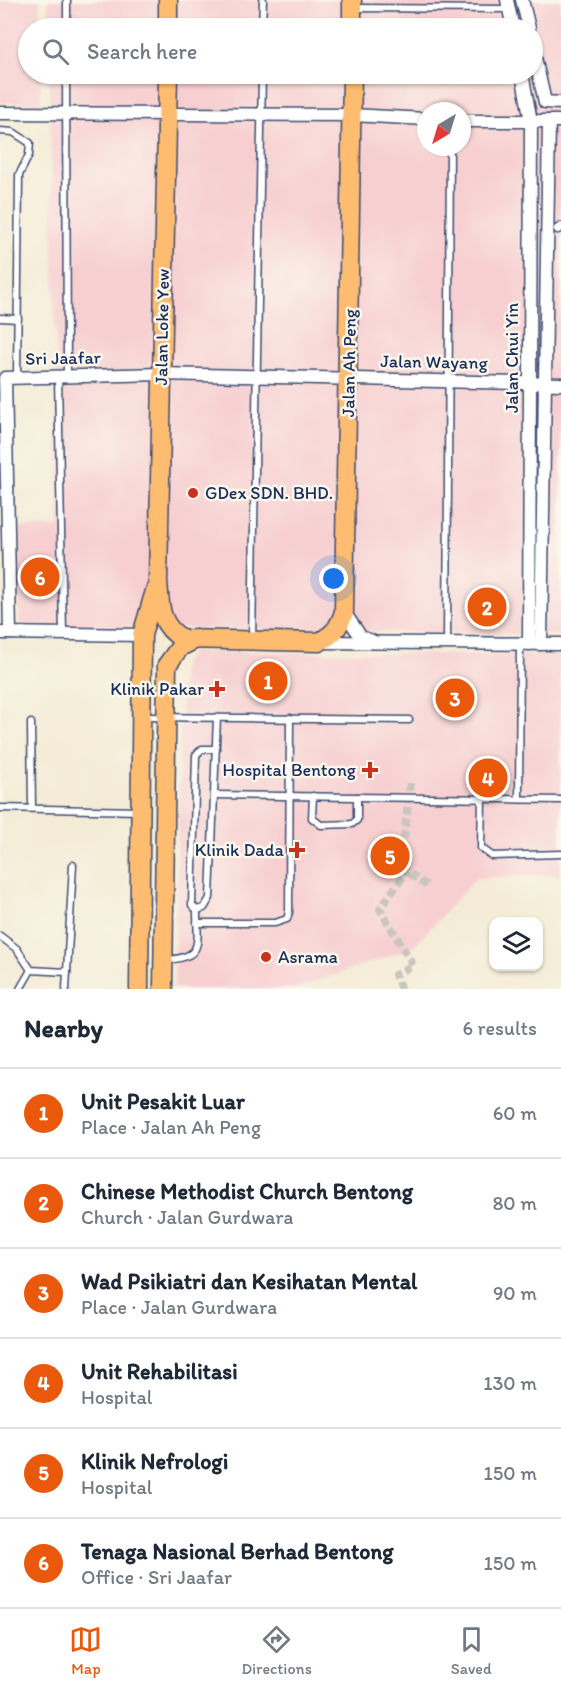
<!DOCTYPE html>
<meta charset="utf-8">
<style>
:root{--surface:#fff;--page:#f2f2f3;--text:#1f2937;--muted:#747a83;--line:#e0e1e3;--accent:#ea580c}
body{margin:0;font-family:Itim,sans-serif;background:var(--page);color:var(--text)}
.controls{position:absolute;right:18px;bottom:18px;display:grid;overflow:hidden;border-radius:12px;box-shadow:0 2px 4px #0004}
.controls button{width:54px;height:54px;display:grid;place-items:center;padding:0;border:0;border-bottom:2px solid var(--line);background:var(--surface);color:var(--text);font:30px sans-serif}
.compass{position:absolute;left:417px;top:102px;width:54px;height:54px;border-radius:50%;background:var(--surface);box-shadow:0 2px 4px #0004;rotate:218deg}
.you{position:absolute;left:334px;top:579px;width:21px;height:21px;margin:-15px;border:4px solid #fff;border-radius:50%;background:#1a73e8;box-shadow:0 0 0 9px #1a73e833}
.badge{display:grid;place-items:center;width:39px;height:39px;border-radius:50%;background:var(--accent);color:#fff;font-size:20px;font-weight:700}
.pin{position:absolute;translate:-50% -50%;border:3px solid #fff;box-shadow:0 2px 6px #0006}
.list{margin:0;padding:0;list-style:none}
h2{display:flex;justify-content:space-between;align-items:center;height:78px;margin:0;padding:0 24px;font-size:26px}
h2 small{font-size:20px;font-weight:400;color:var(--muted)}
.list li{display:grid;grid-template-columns:39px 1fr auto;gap:18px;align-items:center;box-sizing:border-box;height:90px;padding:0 24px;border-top:2px solid var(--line)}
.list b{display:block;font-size:22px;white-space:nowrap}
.list p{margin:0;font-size:20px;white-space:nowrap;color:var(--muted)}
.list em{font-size:20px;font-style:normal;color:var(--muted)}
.icon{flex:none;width:33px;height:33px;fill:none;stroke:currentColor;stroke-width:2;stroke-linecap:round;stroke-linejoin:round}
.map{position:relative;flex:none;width:561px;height:989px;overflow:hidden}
.search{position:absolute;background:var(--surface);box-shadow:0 2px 4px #0004;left:18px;right:18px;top:18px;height:66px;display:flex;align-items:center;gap:15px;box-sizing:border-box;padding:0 21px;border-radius:33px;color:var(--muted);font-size:22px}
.sheet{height:618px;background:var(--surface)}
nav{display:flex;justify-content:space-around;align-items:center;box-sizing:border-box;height:84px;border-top:2px solid var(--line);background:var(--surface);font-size:16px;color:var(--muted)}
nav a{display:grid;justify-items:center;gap:3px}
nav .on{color:var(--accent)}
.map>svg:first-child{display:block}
.built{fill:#f7cfd0;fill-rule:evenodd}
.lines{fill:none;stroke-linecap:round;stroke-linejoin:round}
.pedestrian-tunnel{stroke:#c9c6be;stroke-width:8;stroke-dasharray:8 4;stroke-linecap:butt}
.service-casing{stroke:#3c4b70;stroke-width:9}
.pedestrian-casing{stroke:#3c4b70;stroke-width:11}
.minor-casing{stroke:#3c4b70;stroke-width:15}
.primary-casing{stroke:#3c4b70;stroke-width:21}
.service{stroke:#fff;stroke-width:6}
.pedestrian{stroke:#fff;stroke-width:8}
.minor{stroke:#fff;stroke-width:12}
.primary{stroke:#febc71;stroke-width:18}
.poi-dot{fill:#c8321e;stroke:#fbf7ec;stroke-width:2}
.labels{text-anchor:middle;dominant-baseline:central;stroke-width:5;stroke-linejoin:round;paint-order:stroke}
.street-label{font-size:18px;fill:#1b2f5e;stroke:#fbf7ec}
.poi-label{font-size:18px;fill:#1b2f5e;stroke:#fbf7ec;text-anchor:end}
</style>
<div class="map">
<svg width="561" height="989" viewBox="0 0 561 989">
<rect width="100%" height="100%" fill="#fbf7ec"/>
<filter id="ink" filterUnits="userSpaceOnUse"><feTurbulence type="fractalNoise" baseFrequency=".0167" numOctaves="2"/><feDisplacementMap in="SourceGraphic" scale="12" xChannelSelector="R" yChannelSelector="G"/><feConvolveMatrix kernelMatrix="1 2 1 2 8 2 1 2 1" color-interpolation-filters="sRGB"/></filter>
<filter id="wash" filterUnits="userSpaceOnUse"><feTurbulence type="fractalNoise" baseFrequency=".008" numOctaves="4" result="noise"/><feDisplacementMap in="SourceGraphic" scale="24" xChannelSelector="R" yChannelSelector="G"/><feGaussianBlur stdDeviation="1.35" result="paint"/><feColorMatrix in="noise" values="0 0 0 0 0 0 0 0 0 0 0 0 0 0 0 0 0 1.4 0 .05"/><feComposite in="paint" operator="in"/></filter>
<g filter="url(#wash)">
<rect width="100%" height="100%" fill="#f4ecd6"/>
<g class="built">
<path d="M0 0H40V28H28V74H41V103H0Z"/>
<path d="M48 0H561V635L20 625 16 528 60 527 49 74H532V28H49ZM426 111H462V147H426Z"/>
<path d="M192 651 561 655V874L476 878 412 948 294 989H174L182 666Z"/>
</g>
</g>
<g filter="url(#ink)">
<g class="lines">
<g class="pedestrian-tunnel">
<path d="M410 783 401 867 427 886"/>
<path d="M401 989 395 975 413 965 380 909 407 871"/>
</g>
<g class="service-casing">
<g id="service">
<path d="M354 8 508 9"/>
<path d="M67 28V0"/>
<path d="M262 28 263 0"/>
<path d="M66 74 67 376"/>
<path d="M0 131 13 132 30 143 29 155 19 175 17 377"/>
<path d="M0 318 18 319"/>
<path d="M58 377 63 633"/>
<path d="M252 640 262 74"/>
<path d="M447 643 450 147"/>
<path d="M145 717 409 720"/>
<path d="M31 723 32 808"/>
<path d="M215 795 561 800"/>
<path d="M313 796 312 818 321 825 352 824 357 820V797"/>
<path d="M482 799 481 848 492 856 561 854"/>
<path d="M519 799 520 644"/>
<path d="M0 808 140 811"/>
<path d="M197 910 204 908 210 898 217 717"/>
<path d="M197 923H275L287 919 289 912 290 718"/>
<path d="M0 936 17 949 31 970 67 972"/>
<path d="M164 960C205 958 197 944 197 910L192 905 196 755 202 749H216"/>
<path d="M20 989 31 970"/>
<path d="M66 989 73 865"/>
</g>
</g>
<g class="pedestrian-casing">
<path id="pedestrian" d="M558 229 561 227"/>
</g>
<g class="minor-casing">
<g id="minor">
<path d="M507 0 513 28"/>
<path d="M522 0 529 28"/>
<path d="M532 44 545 102 561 103"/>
<path d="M522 74 531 121 529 644"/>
<path d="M0 113 352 115 426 119"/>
<path d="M462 121H561"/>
<path d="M344 612 361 637 372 641"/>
<path d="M0 633 142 635"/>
<path d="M10 633 5 378 162 374 561 384"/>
<path d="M319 642 561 644"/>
<path d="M541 644 549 121"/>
</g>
</g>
<g class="primary-casing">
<g id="primary">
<path d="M168 0V28"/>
<path d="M352 28V0"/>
<path d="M168 74 158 581C160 606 159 626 183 639L319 642C334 634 339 628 344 612L352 74"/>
<path d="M139 989 142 635 155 591"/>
<path d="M163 989 167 665 180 647 196 639"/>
</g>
</g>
<use href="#service" class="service"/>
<use href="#pedestrian" class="pedestrian"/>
<use href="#minor" class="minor"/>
<use href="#primary" class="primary"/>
</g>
</g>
<g class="poi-dot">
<circle cx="193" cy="493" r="6"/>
<path d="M214 680h6v6h6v6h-6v6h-6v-6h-6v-6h6z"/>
<path d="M367 761h6v6h6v6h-6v6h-6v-6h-6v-6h6z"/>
<path d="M294 841h6v6h6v6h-6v6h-6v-6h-6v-6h6z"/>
<circle cx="266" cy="957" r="6"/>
</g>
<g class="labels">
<g class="street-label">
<text transform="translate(162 327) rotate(-89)">Jalan Loke Yew</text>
<text transform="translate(63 358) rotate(-1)">Sri Jaafar</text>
<text transform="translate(512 358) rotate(-90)">Jalan Chui Yin</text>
<text transform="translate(434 362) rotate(1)">Jalan Wayang</text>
<text transform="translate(349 363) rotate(-89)">Jalan Ah Peng</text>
</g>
<g class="poi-label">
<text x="205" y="493" text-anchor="start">GDex SDN. BHD.</text>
<text x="204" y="689">Klinik Pakar</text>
<text x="356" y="770">Hospital Bentong</text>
<text x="284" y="850">Klinik Dada</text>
<text x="278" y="957" text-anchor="start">Asrama</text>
</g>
</g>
</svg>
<div class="controls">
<button><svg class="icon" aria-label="layers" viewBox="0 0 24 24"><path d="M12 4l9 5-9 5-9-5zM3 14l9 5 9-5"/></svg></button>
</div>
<svg class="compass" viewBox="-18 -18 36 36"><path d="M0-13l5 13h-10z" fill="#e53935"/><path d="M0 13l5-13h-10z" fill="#747a83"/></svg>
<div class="you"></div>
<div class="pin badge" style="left:268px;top:681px">1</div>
<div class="pin badge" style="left:487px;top:607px">2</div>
<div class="pin badge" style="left:455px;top:698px">3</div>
<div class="pin badge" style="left:488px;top:778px">4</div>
<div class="pin badge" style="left:390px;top:856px">5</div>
<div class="pin badge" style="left:40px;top:577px">6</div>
<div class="search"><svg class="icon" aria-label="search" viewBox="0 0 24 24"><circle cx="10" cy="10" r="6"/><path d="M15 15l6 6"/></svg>Search here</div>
</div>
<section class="sheet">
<h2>Nearby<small>6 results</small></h2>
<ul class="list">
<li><span class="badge">1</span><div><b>Unit Pesakit Luar</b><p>Place · Jalan Ah Peng</p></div><em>60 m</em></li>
<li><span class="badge">2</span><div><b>Chinese Methodist Church Bentong</b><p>Church · Jalan Gurdwara</p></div><em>80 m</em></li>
<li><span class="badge">3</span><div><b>Wad Psikiatri dan Kesihatan Mental</b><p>Place · Jalan Gurdwara</p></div><em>90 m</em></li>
<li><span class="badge">4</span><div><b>Unit Rehabilitasi</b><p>Hospital</p></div><em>130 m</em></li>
<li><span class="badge">5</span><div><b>Klinik Nefrologi</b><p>Hospital</p></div><em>150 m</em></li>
<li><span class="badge">6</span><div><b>Tenaga Nasional Berhad Bentong</b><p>Office · Sri Jaafar</p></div><em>150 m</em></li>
</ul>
</section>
<nav>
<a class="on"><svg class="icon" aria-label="map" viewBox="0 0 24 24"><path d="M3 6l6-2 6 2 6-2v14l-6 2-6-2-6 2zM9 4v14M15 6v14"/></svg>Map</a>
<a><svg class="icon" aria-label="directions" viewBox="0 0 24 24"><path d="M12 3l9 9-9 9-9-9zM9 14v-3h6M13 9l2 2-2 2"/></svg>Directions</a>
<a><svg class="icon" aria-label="saved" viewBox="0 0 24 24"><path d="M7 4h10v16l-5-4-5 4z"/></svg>Saved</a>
</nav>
